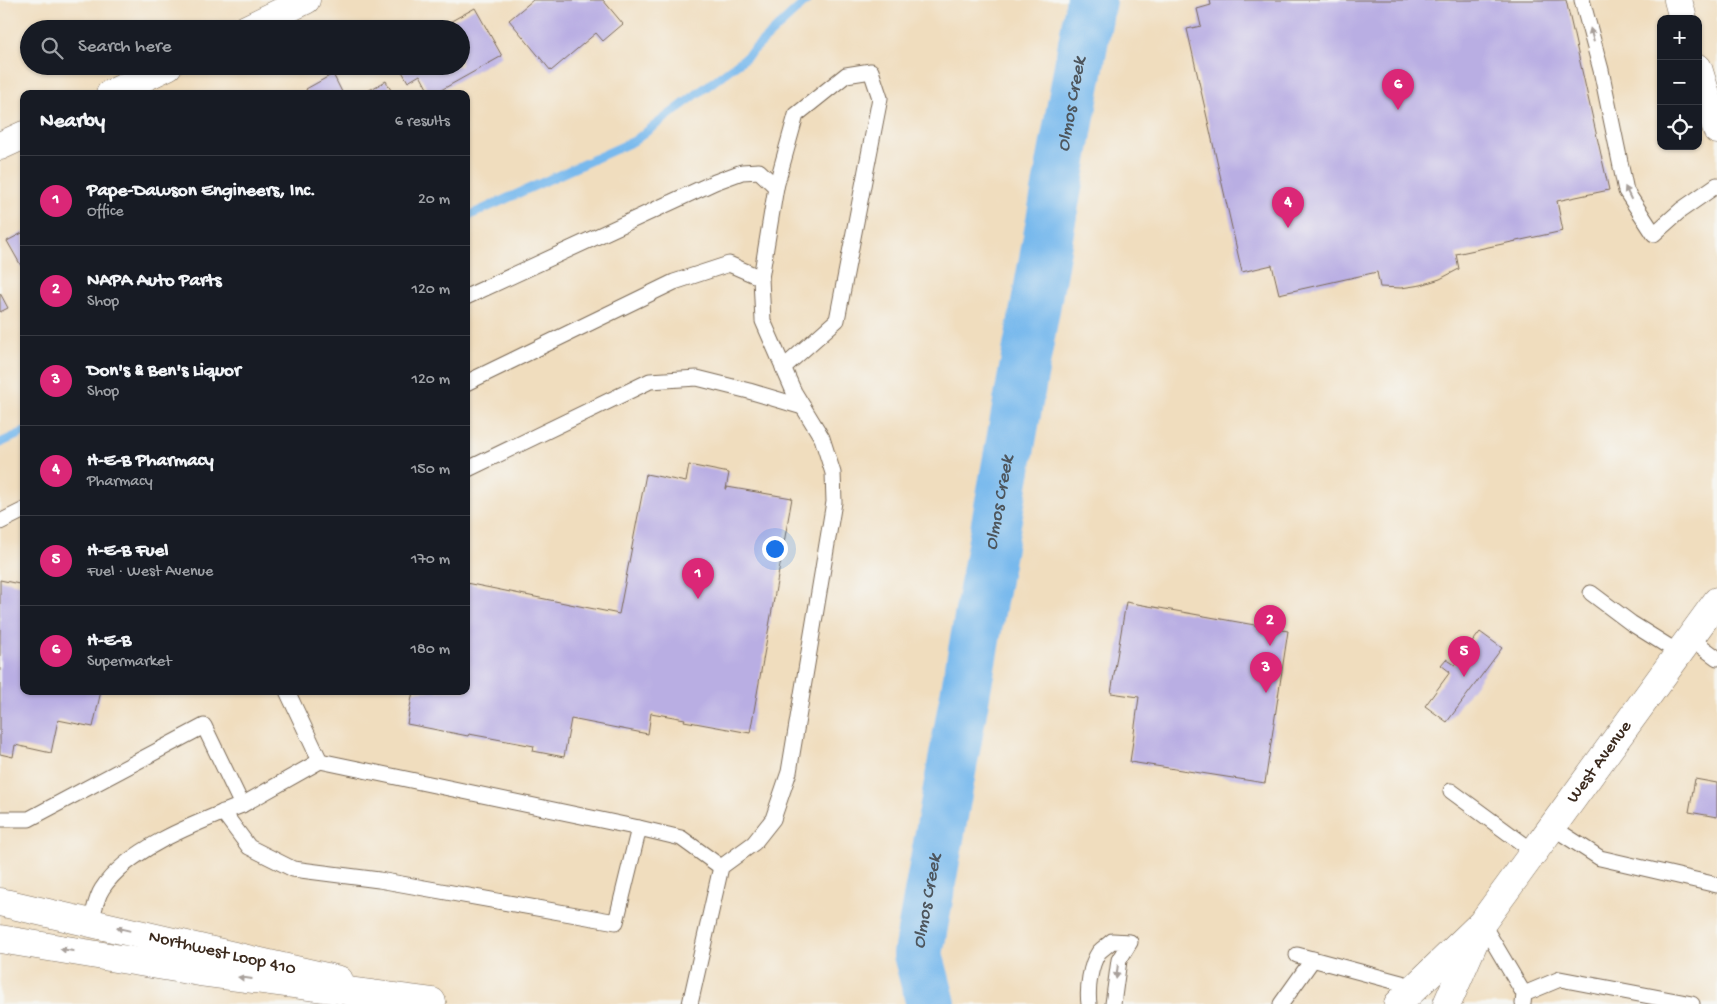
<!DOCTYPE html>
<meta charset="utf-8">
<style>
:root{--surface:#171b24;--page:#242831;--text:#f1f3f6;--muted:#9ea1a6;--line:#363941;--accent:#db2777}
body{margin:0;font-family:"Gochi Hand",sans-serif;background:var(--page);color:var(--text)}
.controls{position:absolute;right:15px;top:15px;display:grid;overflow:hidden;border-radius:10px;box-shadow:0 1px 4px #0004}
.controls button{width:45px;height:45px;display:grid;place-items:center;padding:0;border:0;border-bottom:1px solid var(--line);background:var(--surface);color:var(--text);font:25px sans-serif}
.you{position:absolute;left:774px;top:548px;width:18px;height:18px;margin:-12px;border:4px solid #fff;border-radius:50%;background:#1a73e8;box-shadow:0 0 0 8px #1a73e833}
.badge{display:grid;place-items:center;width:32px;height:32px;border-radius:50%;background:var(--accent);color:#fff;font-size:16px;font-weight:700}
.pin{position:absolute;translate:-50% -41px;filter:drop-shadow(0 1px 2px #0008)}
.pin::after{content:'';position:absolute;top:26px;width:18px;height:15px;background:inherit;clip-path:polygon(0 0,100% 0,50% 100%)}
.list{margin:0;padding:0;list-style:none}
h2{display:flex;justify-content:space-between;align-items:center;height:65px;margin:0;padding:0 20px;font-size:21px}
h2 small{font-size:16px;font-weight:400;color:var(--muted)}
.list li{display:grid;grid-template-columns:32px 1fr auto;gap:15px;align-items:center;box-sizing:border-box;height:90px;padding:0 20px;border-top:1px solid var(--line)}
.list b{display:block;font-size:19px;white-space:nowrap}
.list p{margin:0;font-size:16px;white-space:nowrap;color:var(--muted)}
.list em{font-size:16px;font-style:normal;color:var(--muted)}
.icon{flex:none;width:28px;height:28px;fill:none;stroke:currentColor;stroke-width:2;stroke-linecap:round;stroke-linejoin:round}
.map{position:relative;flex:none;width:1717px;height:1004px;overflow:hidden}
.search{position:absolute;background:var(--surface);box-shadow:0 1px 4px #0004;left:20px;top:20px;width:450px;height:55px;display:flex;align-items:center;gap:12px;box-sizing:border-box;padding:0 18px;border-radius:28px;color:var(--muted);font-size:19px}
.panel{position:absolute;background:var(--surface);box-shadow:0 1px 4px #0004;left:20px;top:90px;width:450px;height:605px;border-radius:10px}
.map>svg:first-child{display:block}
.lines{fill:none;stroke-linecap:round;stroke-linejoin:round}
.stream{stroke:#78b9ed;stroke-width:9}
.river{stroke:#78b9ed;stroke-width:50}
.building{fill:#b9aee3}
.lane-casing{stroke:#7a6956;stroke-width:17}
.street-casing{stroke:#7a6956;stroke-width:29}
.secondary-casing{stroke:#7a6956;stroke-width:29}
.highway-casing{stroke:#7a6956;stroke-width:29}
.lane{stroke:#fff;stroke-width:15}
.street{stroke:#fff;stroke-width:28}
.secondary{stroke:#fff;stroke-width:28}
.highway{stroke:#fff;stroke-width:28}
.oneway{fill:#a79f9a}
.labels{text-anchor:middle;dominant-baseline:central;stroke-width:4;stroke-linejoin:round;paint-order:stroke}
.street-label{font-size:18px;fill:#3b2a1e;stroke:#f6f6f2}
.water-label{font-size:19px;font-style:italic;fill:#4d555c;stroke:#f6f6f2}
</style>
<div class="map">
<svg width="1717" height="1004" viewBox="0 0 1717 1004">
<rect width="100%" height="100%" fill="#f6f6f2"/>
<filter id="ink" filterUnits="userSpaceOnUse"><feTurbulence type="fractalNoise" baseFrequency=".02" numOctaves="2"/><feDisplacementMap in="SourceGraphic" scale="10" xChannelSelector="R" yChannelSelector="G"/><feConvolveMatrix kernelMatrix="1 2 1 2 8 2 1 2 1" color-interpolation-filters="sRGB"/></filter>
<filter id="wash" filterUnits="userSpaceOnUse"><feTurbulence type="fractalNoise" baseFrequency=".0096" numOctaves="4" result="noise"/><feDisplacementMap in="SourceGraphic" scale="20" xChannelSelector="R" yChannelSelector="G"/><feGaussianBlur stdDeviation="1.12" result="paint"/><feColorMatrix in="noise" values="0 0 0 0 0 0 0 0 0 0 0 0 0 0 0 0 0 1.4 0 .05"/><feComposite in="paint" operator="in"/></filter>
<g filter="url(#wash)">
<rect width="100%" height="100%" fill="#f0ddbe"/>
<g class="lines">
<g class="stream">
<path d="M466 217 634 141 745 58 807 0"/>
<path d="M0 443 24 432"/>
</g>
<path class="river" id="s1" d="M931 1004 918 954 1091 0"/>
</g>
<g id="blocks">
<g class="building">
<path d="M533 0H603L623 24 603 41 596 33 551 71 509 20Z"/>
<path d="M1210 0H1566L1609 190 1557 201 1563 231 1456 254 1459 269 1440 279 1421 285 1401 288 1380 287 1377 272 1279 294 1272 265 1242 272 1187 29 1201 26 1197 9 1211 5Z"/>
<path d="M475 8 502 56 434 94H430L420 75 408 82 399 66H461V29H437Z"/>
<path d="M333 74 343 94H308L306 89Z"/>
<path d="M386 81 393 94H362Z"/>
<path d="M24 232V271L7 241Z"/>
<path d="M0 293 8 308 0 312Z"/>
<path d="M689 465 729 473 726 489H727V487L792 498 750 733 684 721 685 719 651 713 648 734 571 719 564 757 533 751 534 746 469 734 468 736 407 724 413 691H466V583L619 614 646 474 686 482Z"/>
<path d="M0 580 24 585V691H101L93 727 58 720 51 753 15 745 13 757 0 754Z"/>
<path d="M1126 602 1288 631 1265 783 1130 762 1139 697 1111 693Z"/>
<path d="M1480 632 1502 648 1447 722 1425 706 1450 672 1441 665 1446 659 1455 665Z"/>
<path d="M1695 779 1717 783V817L1689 812Z"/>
</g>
</g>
</g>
<g filter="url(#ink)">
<use href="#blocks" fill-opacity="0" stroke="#7a6956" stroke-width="1"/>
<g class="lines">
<g class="lane-casing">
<g id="lane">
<path d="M1582 0 1601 70 1626 191 1654 234 1681 210 1717 185"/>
<path d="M776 187 796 115 846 75 871 71 880 98 837 320 783 368"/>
<path d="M466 297 715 182 742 172 759 171 776 187 761 278 763 321 794 392 822 438 833 473 834 502 789 772 773 819 754 843 721 867 690 1004"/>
<path d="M466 383 674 282 729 264 761 278"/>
<path d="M466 470 650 381 697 378 749 391 803 407"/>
<path d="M0 522 24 510"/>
<path d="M1591 593 1631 623 1679 653"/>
<path d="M1690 638 1717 658"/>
<path d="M320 761 639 828"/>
<path d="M1451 791 1534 852"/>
<path d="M242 805 320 761 287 691"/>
<path d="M223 812 249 847 293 869 379 880 616 922 639 828 681 838 721 867"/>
<path d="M0 819H29L204 726 242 805C199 822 128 848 102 889 96 898 94 912 91 922"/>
<path d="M1552 827 1600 858 1717 885"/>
<path d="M1482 923 1524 994 1523 1004"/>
<path d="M1297 955 1416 987"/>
<path d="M1524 994 1560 979 1692 1004"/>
<path d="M1089 1004C1087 989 1090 965 1099 952 1103 948 1108 945 1112 941L1130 942 1119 960 1113 1004"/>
<path d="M1281 1004 1313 959"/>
</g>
</g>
<g class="street-casing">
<g id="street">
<path d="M246 29 306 0"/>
<path d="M110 94 168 66"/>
<path d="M0 146 24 135"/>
</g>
</g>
<g class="secondary-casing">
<g id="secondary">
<path d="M1678 0 1683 19"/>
<path d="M1698 68 1717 130"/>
<path id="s2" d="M0 902 339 980"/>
<path id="s3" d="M1398 1004 1482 923 1717 601"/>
<path d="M1447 1004 1478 933"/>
</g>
</g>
<g class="highway-casing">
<path id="highway" d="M0 939 200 972 432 1002"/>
</g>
<use href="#lane" class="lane"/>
<use href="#street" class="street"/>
<use href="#secondary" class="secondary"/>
<use href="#highway" class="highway"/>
</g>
<defs><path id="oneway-solid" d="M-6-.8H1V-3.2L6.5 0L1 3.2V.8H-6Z" transform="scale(1.25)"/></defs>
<g class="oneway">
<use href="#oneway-solid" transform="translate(1592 35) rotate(-105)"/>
<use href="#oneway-solid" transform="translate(1628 193) rotate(-116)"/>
<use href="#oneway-solid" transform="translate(123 929) rotate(-167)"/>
<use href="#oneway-solid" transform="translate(67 950) rotate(-171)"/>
<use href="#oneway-solid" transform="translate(1117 972) rotate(97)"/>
<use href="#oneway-solid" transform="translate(245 978) rotate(-173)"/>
</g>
</g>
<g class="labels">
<g class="street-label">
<text stroke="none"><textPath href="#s3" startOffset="316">West Avenue</textPath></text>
<text stroke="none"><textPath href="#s2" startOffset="228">Northwest Loop 410</textPath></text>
</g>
<g class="water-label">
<text stroke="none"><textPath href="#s1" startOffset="915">Olmos Creek</textPath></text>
<text stroke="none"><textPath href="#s1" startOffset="510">Olmos Creek</textPath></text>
<text stroke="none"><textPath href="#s1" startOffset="105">Olmos Creek</textPath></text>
</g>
</g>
</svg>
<div class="controls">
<button>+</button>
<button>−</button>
<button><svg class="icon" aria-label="locate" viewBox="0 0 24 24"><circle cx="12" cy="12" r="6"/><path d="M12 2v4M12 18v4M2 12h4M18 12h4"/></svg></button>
</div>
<div class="you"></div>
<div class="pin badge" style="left:698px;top:599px">1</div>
<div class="pin badge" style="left:1270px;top:646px">2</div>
<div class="pin badge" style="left:1266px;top:693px">3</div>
<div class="pin badge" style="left:1288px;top:228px">4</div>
<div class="pin badge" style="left:1464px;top:677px">5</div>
<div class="pin badge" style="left:1398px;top:110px">6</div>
<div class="search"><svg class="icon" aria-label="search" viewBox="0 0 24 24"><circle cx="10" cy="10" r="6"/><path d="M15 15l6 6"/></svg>Search here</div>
<section class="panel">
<h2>Nearby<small>6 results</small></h2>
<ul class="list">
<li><span class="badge">1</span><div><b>Pape-Dawson Engineers, Inc.</b><p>Office</p></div><em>20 m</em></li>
<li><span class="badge">2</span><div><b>NAPA Auto Parts</b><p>Shop</p></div><em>120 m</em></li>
<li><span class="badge">3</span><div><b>Don's &amp; Ben's Liquor</b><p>Shop</p></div><em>120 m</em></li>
<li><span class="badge">4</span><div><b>H-E-B Pharmacy</b><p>Pharmacy</p></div><em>150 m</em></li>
<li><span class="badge">5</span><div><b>H-E-B Fuel</b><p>Fuel · West Avenue</p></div><em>170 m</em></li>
<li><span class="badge">6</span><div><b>H-E-B</b><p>Supermarket</p></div><em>180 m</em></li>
</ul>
</section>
</div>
